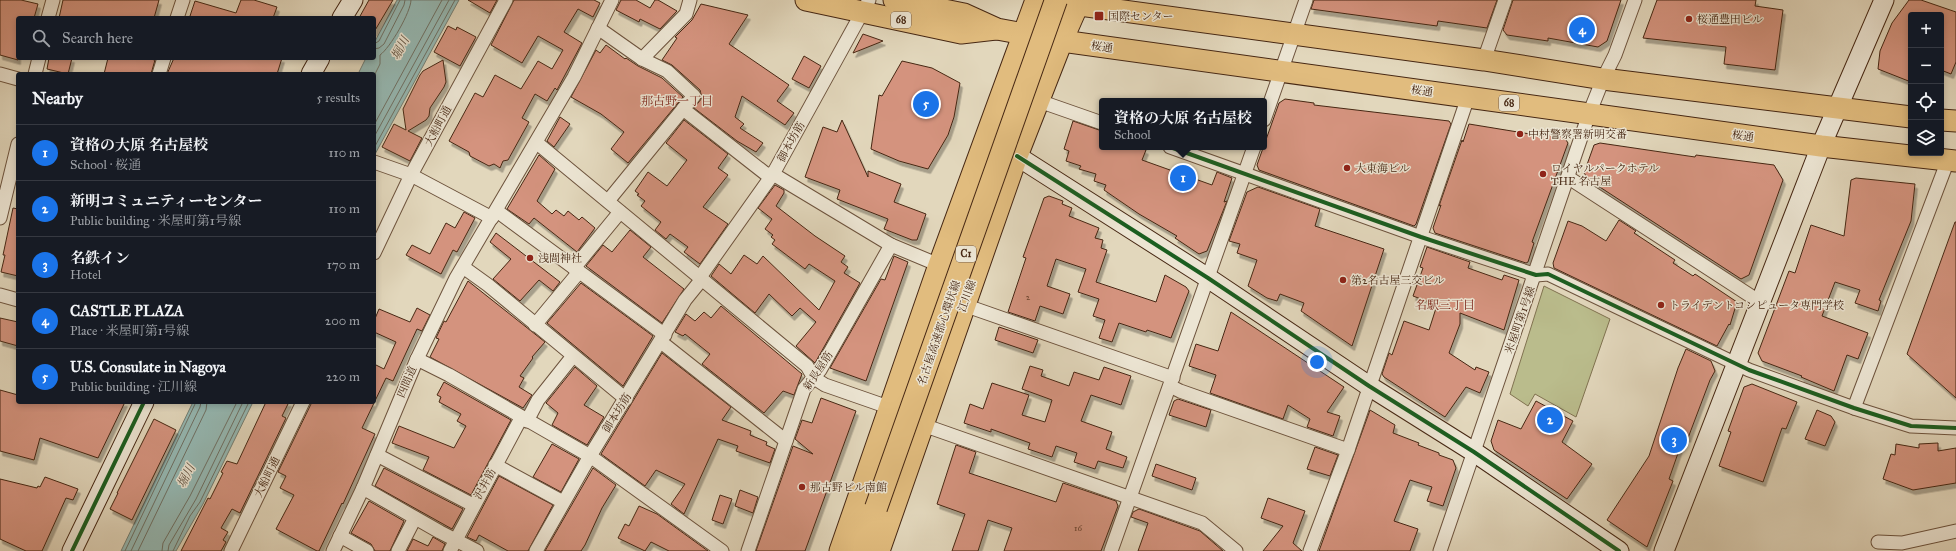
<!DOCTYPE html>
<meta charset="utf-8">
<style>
:root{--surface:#171b24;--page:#20242c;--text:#f1f3f6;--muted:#9ea1a6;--line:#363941;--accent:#1a73e8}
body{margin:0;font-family:"IM FELL Great Primer","Noto Serif JP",serif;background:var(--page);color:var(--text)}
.controls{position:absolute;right:12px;top:12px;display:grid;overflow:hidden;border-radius:4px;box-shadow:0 2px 6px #0003}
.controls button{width:36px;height:36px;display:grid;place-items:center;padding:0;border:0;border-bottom:1px solid var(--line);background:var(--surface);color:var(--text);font:20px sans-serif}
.you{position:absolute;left:1317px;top:362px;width:14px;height:14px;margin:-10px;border:3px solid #fff;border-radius:50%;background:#1a73e8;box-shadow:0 0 0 6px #1a73e833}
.badge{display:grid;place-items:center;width:26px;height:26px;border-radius:50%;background:var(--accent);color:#fff;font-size:13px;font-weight:700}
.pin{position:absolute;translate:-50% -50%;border:2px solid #fff;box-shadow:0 1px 4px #0006}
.popup{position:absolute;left:1099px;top:98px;width:168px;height:52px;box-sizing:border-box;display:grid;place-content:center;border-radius:4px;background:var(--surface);filter:drop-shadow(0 1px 3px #0005);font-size:13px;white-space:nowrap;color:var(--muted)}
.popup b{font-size:15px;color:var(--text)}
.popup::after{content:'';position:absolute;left:50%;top:100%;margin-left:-8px;border:8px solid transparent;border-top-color:var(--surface)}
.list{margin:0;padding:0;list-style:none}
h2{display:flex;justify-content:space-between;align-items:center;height:52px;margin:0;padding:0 16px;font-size:17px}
h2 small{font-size:13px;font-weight:400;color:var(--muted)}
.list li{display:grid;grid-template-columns:26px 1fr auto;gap:12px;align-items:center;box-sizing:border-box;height:56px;padding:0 16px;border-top:1px solid var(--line)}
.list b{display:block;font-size:15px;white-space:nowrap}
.list p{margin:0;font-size:13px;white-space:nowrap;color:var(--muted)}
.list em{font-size:13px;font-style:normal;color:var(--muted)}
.icon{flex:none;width:22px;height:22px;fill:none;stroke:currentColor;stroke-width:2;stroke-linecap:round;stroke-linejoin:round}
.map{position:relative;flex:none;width:1956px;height:551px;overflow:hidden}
.search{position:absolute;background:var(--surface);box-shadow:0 2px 6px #0003;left:16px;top:16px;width:360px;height:44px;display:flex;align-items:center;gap:10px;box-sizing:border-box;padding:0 14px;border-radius:4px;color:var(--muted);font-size:15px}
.panel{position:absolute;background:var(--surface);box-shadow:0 2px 6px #0003;left:16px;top:72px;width:360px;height:332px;border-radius:4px}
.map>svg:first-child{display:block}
.green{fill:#babc8c;stroke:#807250}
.water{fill:#95b9b4;stroke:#757f74}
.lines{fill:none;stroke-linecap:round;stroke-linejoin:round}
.shore{stroke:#6e7064;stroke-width:1}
.building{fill:#d4937e;stroke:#462713;filter:url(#shadow)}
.street-casing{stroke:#6d533d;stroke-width:15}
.secondary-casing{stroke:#462713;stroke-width:21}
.primary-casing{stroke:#462713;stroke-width:23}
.highway-casing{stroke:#462713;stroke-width:24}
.street{stroke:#ece5d3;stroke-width:13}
.secondary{stroke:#ece5d3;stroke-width:19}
.primary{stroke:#e1bc7e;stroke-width:21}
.highway{stroke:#e1bc7e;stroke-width:22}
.highway-bridge-casing{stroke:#462713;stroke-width:24;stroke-linecap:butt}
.highway-bridge{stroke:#e1bc7e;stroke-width:22}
.cycleway-casing{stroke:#ece5d3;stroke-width:6}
.cycleway{stroke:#1b5e20;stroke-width:4}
.poi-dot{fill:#8f2418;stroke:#ece5d3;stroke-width:1.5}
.labels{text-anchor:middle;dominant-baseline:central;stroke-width:3;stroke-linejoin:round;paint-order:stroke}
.number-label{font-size:9px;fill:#6a422e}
.shield{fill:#ece5d3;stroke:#78604d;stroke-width:1}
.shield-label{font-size:10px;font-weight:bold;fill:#462713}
.poi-label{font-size:11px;fill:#462713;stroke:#ece5d3;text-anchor:start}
.street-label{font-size:11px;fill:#462713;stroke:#ece5d3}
.water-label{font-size:12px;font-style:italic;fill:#5a4c3b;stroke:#ece5d3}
.neighbourhood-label{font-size:12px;fill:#7a1f14;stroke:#ece5d3}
</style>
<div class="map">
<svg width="1956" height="551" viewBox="0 0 1956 551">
<defs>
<filter id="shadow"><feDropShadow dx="2.5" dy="4.5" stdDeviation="0" flood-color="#0004"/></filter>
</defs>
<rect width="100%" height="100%" fill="#e2d7bc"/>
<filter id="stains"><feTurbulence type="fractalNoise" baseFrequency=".005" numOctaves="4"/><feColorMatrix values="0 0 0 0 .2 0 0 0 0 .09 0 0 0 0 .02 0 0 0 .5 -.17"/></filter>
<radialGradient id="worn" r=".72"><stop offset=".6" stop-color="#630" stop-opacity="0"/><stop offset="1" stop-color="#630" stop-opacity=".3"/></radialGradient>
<path class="green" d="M1544 286 1610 319 1576 417 1535 394 1528 406 1510 394Z"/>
<g class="water">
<path d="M397 0H459L374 156V74H358L366 58H374V43Z"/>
<path d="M193 402H253L203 504 176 551H121Z"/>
</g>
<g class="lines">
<g class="shore">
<path d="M374 44 379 41 400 0"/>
<path d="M374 49 379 48 384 44 404 5 405 0"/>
<path d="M374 76 380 64V55C390 48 411 12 411 0"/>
<path d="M374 125 442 0"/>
<path d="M374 137 449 0"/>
<path d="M374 148 455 0"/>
<path d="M125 551 196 402"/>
<path d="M131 551 200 407 201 402"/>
<path d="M138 551 206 410 207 402"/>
<path d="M162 551 163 543 190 496 237 402"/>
<path d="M168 551 169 545 196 499 243 402"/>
<path d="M173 551 190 516 200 502 249 402"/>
</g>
</g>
<g class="building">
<path d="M0 0H21L38 4 34 18H18V60L0 55Z"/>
<path d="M63 0H159L154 18H59Z"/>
<path d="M241 0H254L277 7 273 18H196L190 16 195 1 236 13Z"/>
<path d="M369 0H393L374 32V18H359Z"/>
<path d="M468 0H497L490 13Z"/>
<path d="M514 0H594L600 3 593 17 578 9 564 32 582 43 557 90 555 88 547 101 535 94 522 118 529 122 508 160 503 161 500 168 494 164 489 166 470 156 469 152 449 141 475 93 483 97 495 75 521 89 538 61 552 69 563 50 538 36 522 63 491 45Z"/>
<path d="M621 0H636L650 8 655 0H658L677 11 660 29 640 19 639 22 616 10Z"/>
<path d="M1314 0H1497L1487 28 1438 21 1437 26 1311 9Z"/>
<path d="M1513 0H1621L1607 41 1598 47 1548 38V41L1507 35 1503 30Z"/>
<path d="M1657 0H1756L1755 6 1783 10 1775 70 1724 64 1726 47 1643 38Z"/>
<path d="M1909 0H1921L1956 12V62L1951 74 1941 70V15H1911V82L1878 69 1880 51 1892 23Z"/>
<path d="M701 4 748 15 729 44 789 85 777 101 794 113 785 125 742 96 735 117 744 124 740 128 763 143 756 152 737 141 694 108 702 98 700 90 672 65 662 60 677 38 675 37 692 20Z"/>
<path d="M448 26 456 30 457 27 476 37 460 66 434 52Z"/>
<path d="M863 34 883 41 853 53Z"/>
<path d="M606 45 625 59 626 58 638 66 662 78 683 97 628 163 611 149 624 132 601 114 571 97 596 50 600 53Z"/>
<path d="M804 56 821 66 809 88 792 79Z"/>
<path d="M49 58H72L68 74 47 69Z"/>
<path d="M108 58H145L155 60 151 74H104Z"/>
<path d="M174 58H282L277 74H167Z"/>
<path d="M443 60 446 82 444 87 430 108 429 116 426 120 408 131 422 138 410 161 382 147 394 124 406 130 403 109 420 75 423 71Z"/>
<path d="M902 61 932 68 960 83 954 117 948 135 928 169 899 161 871 149 879 95 882 96Z"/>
<path d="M1285 99 1314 103V105L1449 121 1451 124 1416 224 1414 226 1259 170 1257 165 1279 103Z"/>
<path d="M560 117 570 124 554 147 547 141Z"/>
<path d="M684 120 728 154 718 168 728 175 703 207 728 224 700 264 684 252 688 247 670 234 666 239 655 230 661 222 641 206 645 201 637 195 639 194 635 191 648 172 667 186 687 160 666 143Z"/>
<path d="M842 120 868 177V171L901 184 894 202 926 214 917 240H912L884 229 888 219 837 199 840 190 805 177 823 127 837 132Z"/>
<path d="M1073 121 1102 131V147H1139L1146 150 1142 160 1212 185 1217 172 1232 178 1224 202 1227 201 1207 251 1199 254 1175 238 1177 236 1139 214 1104 190 1106 185 1094 181 1096 174 1079 169 1081 166 1066 161 1069 151 1064 149Z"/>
<path d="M1469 124 1530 134V132L1564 137 1568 143 1532 242 1534 243 1528 262 1526 263 1435 233 1433 228 1441 205 1439 206 1462 140 1463 142Z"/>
<path d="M1600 143 1695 157 1696 155 1774 165 1783 180 1749 275 1741 279 1589 180 1584 173 1594 145Z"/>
<path d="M539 155 555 169 537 201 552 214 556 210 564 216 568 211 579 220 582 217 595 228 577 252 534 218 529 224 507 209Z"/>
<path d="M1856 178 1915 184 1911 221 1879 300 1881 301 1878 311 1855 303 1860 290 1835 282 1822 316 1868 333 1858 359 1847 355 1834 391 1801 377 1802 376 1762 361 1758 353 1789 271 1795 273 1811 225 1844 236 1851 180Z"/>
<path d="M775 185 784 190V193L776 206 815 236 845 256 841 262 848 267 844 273 860 283 815 363 796 346 816 322 800 308 792 316 769 294 755 313 711 276 719 264 731 274 744 255 757 264 763 256 819 310 835 281 809 264 805 269 772 244 775 240 771 237 773 235 765 229 772 219 758 208Z"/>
<path d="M1258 187 1320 209 1315 226 1384 249 1352 346 1301 311 1304 303 1280 294 1277 301 1267 298 1248 286 1257 260 1237 253 1240 244 1229 241 1247 192Z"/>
<path d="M1049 196 1063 201 1062 204 1072 208 1069 216 1099 228 1095 238 1103 240 1101 248 1107 250 1096 282 1156 302 1165 275 1186 287 1189 291 1171 338 1147 330 1146 332 1119 323 1112 342 1099 338 1105 320 1093 316 1099 299 1078 292 1086 269 1056 259 1047 286 1070 294 1063 314 1040 306 1035 321 1008 312 1026 258 1023 257 1044 198Z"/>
<path d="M13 208 18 209V276L1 272 5 255H3Z"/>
<path d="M464 212 475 218 457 252 453 250 441 274 406 255 412 245 430 254 446 223 455 228Z"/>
<path d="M1619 220 1636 231 1634 233 1675 260 1673 263 1693 276 1695 274 1737 302 1730 325 1729 324 1717 346 1554 268 1553 263 1568 221 1582 226 1606 241Z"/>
<path d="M1955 222H1956V398L1907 354Z"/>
<path d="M630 230 651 247 643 257 684 289 662 323 586 266 603 245 612 252Z"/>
<path d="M496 233 560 282 553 291 539 280 520 301 493 279 511 259 490 242Z"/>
<path d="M1427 247 1470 262 1468 268 1502 280 1504 275 1519 280 1504 330 1460 313V324L1449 353 1475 370 1476 367 1489 372 1480 393 1466 387 1445 417 1384 377 1382 374 1389 353 1392 355 1404 321 1429 330 1437 305 1413 296 1423 268 1420 267Z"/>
<path d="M894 256 908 262 866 381 830 368 881 279 885 280Z"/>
<path d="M468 281 545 342 532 357 533 358 520 376 524 378 519 387 532 395 523 408 430 357 439 339 436 338 444 321 446 322Z"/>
<path d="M581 283 653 336 623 386 547 323Z"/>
<path d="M721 306 802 374 794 395 783 391 764 413 702 364 710 354 685 334 683 336 675 332 686 314 695 321 704 312 711 318Z"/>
<path d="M417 308 430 315 422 331 417 329 393 381 386 378 362 428 375 434 343 504 342 503 319 551H317L276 529 294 495 280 488 286 476 278 472 312 402H374V364L384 369 396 342 374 332V321L379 309 410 322Z"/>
<path d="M1231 312 1344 387 1327 412 1340 416 1333 436 1307 427 1310 419 1288 405 1283 419 1210 393 1216 375 1189 366 1196 344 1218 351Z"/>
<path d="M0 318 18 322V346L0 341Z"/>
<path d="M999 327 1038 340 1033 353 995 340Z"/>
<path d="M1686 349 1711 361 1715 371 1710 380 1688 438 1684 436 1669 479 1673 481 1647 547 1607 520 1649 456 1678 368Z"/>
<path d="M662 353 731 407 722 420 751 431 750 435 767 442 766 445 775 449 770 463 736 451 738 446 718 439 684 514 671 504 685 484 656 470 645 486 601 454Z"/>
<path d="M1030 366 1043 370 1041 376 1069 386 1074 372 1099 380 1104 367 1131 376 1121 405 1091 395 1081 421 1112 432 1106 449 1127 457 1123 468 1098 461 1095 469 1074 462 1077 453 1056 446 1052 457 1028 449 1030 443 991 429V432L964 423 970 404 983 409 992 383 1029 395 1022 415 1045 422 1052 400 1022 389Z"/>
<path d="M575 367 597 386 584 405 604 417 587 445 552 425 558 413 546 403Z"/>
<path d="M444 382 511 420 471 495 423 470 429 457 392 443 399 426 454 448 466 426 457 421 461 414 439 402 441 397 437 395Z"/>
<path d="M1752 384 1797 402 1786 429 1782 428 1763 482 1719 466 1731 432 1728 431 1744 387Z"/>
<path d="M0 390 18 395V402H125L98 458 40 438 34 460 0 451Z"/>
<path d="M821 398 856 411 805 551H756L793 446 813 454 795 439 802 420 812 423Z"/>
<path d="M1178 399 1211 410 1206 427 1169 415 1174 401Z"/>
<path d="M1536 401 1573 421 1562 442 1592 464 1567 499 1494 450 1491 441 1498 420 1521 429Z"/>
<path d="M266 402H289L282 416 286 418 240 513 232 509 221 528 228 532 223 540 226 542 221 551H181L208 498 210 499 223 473 221 472 227 461 237 464Z"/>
<path d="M1370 410 1395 425 1393 433 1419 443 1418 445 1439 453V455L1453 460 1456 468 1443 506 1427 501 1432 487 1410 480 1394 521 1418 529 1410 551H1319Z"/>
<path d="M1817 410 1831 416 1835 422 1825 446 1805 439Z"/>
<path d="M154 419 176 430 132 520 110 509 118 493H117Z"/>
<path d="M1938 443V451L1956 448V483L1913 490 1883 479 1891 454 1895 455 1896 444 1919 448V444Z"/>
<path d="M552 444 579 459 561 492 533 477Z"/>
<path d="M956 445 976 452 969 473 1056 502 1063 483 1116 501 1118 506 1101 551H1004L1012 528 988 520 978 551H952L965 514 937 504Z"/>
<path d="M1315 447 1338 455 1330 476 1307 469Z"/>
<path d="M1156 464 1196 478 1192 490 1152 476Z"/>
<path d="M384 468 463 509 452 529 375 486Z"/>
<path d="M593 468 616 485 602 508 585 545 581 551H545Z"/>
<path d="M499 476 553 505 528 551H508L479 535 476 541 467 537Z"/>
<path d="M45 477 78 489 73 500 66 498 42 551H26L0 539V479L37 488 38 486 40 487Z"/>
<path d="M740 490 758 497 753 513 735 506Z"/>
<path d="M720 495 732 499 723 524 712 520Z"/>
<path d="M1268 498 1305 511 1293 543 1302 551H1263L1283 526 1261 518Z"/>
<path d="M369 501 404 521 390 551H375L371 544 351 533Z"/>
<path d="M639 506 657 514 708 551H669L651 542 645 551 618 538 625 524 629 526Z"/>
<path d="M1139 509 1200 531 1223 551H1138L1148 523 1131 517 1133 512Z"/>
<path d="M433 537 445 544 442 551H407L413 539 428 546Z"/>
</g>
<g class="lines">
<g class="street-casing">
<g id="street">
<path d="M48 18 53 0"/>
<path d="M177 18 183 0"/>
<path d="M598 28 642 59 667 71 694 96 683 109 766 174H773L891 245 939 265"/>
<path d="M642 59 686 14 690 0"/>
<path d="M1484 60 1505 0"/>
<path d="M0 74 18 79"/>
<path d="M35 74 39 58"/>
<path d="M159 74 164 58"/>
<path d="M1039 101 1102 123"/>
<path d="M1264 120 1306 0"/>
<path d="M537 143 807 366 814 378 825 385 891 408"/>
<path d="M1170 147 1421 237 1536 275 1548 274 1749 370 1854 408 1911 426 1956 428"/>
<path d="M374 162 411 175 492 218"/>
<path d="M1569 178 1760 302"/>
<path d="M608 201 683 109"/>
<path d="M497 211 665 335"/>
<path d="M0 218 18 144"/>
<path d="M374 253 411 175 506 0"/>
<path d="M463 267 488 285 626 399"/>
<path d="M574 268 620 212"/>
<path d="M700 277 773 174 869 0"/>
<path d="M0 295 18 300"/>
<path d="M964 305 1173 378"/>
<path d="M535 325 579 272"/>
<path d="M661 342 786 441"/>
<path d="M417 359 449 375 590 456 722 551"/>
<path d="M1170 386 1180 391 1348 450"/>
<path d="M1854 408 1948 160"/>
<path d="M527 421 538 400 573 356"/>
<path d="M923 425 1202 523 1236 551"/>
<path d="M377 455 473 505"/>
<path d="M495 465 563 502"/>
<path d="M363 488 440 532 477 551"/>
<path d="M340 536 367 551"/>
<path d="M1878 542 1902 543 1956 531"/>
<path d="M231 551 303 402"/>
<path d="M333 551 363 488 417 359 456 278 574 77 612 0"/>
<path d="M398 551 415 518"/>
<path d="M450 551 521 418"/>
<path d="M536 551 590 456 685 300 702 279"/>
<path d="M748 551 804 389 820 370 891 245"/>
<path d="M1111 551 1254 147"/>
<path d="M1310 551 1348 450 1468 97"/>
<path d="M1440 551 1589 114 1603 79 1615 55 1635 0"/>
</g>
</g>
<g class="secondary-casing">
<g id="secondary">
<path d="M342 18 353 0"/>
<path d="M311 74 320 58"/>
<path d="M1017 156 1208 278 1369 386 1474 452 1619 551"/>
<path d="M72 551 144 402"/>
<path d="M1664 551 1821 146 1884 0"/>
</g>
</g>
<g class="primary-casing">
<g id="primary">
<path d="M806 0 961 33 996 29"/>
<path d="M894 0 964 14 997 29 1062 41 1821 146 1956 161"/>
<path d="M1043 0 1484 60 1603 79 1911 117"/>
<path d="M1941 120 1956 121"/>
<path d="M840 551 939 265 1036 0"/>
<path d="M879 551 1017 156 1062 41 1080 0"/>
</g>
</g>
<g class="highway-casing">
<path id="highway" d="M858 551 876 508"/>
</g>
<use href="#street" class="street"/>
<use href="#secondary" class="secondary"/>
<use href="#primary" class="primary"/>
<use href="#highway" class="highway"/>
<g class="highway-bridge-casing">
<path id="highway-bridge" d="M876 508 1056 0"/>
</g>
<use href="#highway-bridge" class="highway-bridge"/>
<g class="cycleway-casing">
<g id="cycleway">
<path d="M1170 147 1421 237 1536 275 1548 274 1749 370 1854 408 1911 426 1956 428"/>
<path d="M1017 156 1208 278 1369 386 1474 452 1619 551"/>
<path d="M72 551 144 402"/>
</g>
</g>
<use href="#cycleway" class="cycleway"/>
</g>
<g class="poi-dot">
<rect x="1094" y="11" width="10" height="10" rx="2"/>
<circle cx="1689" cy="19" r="4"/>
<circle cx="1520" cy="134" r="4"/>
<circle cx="1347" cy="168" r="4"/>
<circle cx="1543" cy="174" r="4"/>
<circle cx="530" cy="258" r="4"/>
<circle cx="1343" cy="280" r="4"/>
<circle cx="1661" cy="305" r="4"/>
<circle cx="802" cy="487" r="4"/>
</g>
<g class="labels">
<g class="number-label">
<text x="1028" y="296">2</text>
<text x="1078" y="527">16</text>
</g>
<g class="shield">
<rect x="891" y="12" width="20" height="16" rx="3"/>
<rect x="1499" y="95" width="20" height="16" rx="3"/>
<rect x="956" y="246" width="20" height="16" rx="3"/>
</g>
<g class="shield-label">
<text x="901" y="20">68</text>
<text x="1509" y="103">68</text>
<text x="966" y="254">C1</text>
</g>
<g class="poi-label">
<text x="1108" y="16">国際センター</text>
<text x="1697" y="19">桜通豊田ビル</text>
<text x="1528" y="134">中村警察署新明交番</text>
<text x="1355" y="168">大東海ビル</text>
<text x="1551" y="168">ロイヤルパークホテル<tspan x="1551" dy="13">THE 名古屋</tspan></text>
<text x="538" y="258">浅間神社</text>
<text x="1351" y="280">第2名古屋三交ビル</text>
<text x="1669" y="305">トライデントコンピュータ専門学校</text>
<text x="810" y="487">那古野ビル南館</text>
</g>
<g class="street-label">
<text transform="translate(1102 47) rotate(8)">桜通</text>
<text transform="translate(1422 91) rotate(8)">桜通</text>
<text transform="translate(438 126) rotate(-62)">大船町通</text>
<text transform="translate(1743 136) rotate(8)">桜通</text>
<text transform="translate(791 142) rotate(-61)">御本坊筋</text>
<text transform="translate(967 296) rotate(-70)">江川線</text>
<text transform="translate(1520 320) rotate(-71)">米屋町第1号線</text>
<text transform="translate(939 333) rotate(-71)">名古屋高速都心環状線</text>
<text transform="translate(818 371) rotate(-57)">新長屋筋</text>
<text transform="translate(407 382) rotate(-67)">四間道</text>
<text transform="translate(617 413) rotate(-58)">御本坊筋</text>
<text transform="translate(267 477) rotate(-64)">大船町通</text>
<text transform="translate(485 484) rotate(-62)">沢井筋</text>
</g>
<g class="water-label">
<text transform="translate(400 48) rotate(-62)">堀川</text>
<text transform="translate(186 476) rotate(-63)">堀川</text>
</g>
<g class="neighbourhood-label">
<text x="677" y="101">那古野一丁目</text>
<text x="1445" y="305">名駅三丁目</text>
</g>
</g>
<rect width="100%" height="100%" filter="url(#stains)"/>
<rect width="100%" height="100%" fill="url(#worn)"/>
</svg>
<div class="controls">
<button>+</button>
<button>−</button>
<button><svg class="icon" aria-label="locate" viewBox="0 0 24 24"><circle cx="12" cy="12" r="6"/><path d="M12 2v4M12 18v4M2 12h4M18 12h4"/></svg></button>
<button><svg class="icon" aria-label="layers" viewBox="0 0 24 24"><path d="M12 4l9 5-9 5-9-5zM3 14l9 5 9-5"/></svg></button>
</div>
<div class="you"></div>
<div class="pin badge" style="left:1183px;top:178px">1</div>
<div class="popup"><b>資格の大原 名古屋校</b>School</div>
<div class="pin badge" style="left:1550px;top:420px">2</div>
<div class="pin badge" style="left:1674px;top:440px">3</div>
<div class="pin badge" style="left:1582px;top:30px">4</div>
<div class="pin badge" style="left:926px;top:104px">5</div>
<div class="search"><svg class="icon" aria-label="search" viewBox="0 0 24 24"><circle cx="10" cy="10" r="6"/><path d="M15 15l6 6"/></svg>Search here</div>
<section class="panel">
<h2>Nearby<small>5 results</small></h2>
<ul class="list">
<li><span class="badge">1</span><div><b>資格の大原 名古屋校</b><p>School · 桜通</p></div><em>110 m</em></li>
<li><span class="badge">2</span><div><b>新明コミュニティーセンター</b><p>Public building · 米屋町第1号線</p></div><em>110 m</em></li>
<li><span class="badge">3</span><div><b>名鉄イン</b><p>Hotel</p></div><em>170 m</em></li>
<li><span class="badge">4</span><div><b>CASTLE PLAZA</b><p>Place · 米屋町第1号線</p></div><em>200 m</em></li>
<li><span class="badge">5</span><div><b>U.S. Consulate in Nagoya</b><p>Public building · 江川線</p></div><em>220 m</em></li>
</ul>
</section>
</div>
